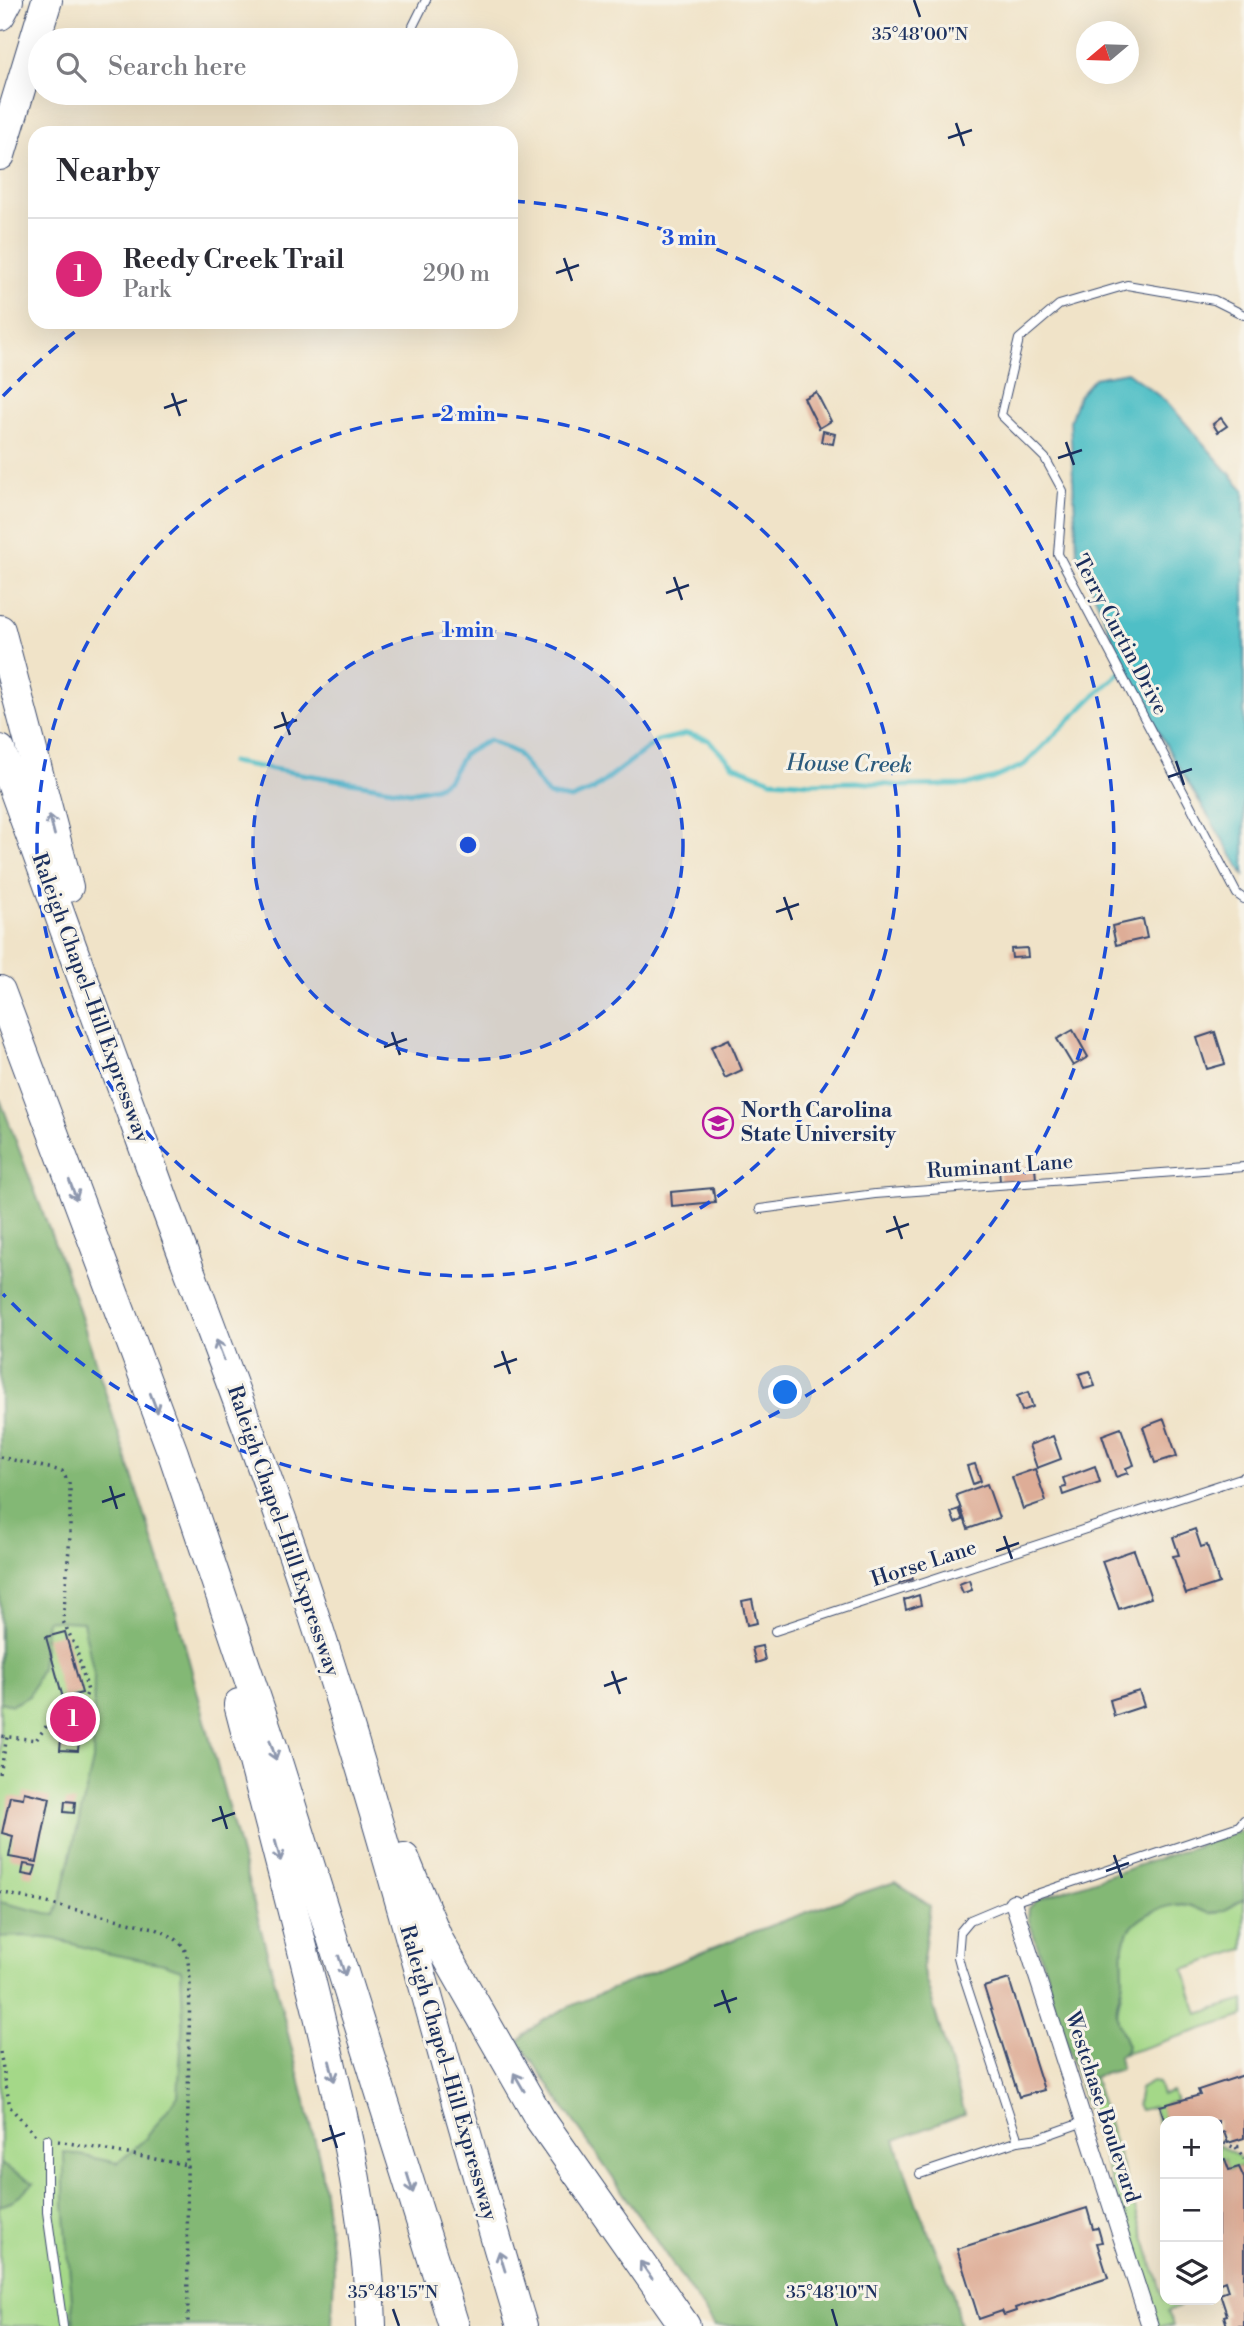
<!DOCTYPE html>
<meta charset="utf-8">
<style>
:root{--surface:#fff;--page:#f2f2f3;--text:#2b2b33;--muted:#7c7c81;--line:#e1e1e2;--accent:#db2777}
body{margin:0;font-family:"Libre Bodoni",serif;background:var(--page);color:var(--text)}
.controls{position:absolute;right:21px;bottom:21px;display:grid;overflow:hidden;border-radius:14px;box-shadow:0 7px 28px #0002}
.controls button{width:63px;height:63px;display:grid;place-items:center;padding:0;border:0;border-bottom:2px solid var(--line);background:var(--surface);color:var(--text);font:35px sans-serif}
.compass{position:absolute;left:1076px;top:21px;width:63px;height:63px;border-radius:50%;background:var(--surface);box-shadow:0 7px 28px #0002;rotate:251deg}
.you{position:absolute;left:786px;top:1393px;width:24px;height:24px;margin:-18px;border:5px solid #fff;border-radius:50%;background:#1a73e8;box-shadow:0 0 0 10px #1a73e833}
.badge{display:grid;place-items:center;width:46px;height:46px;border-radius:50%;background:var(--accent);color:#fff;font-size:23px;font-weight:700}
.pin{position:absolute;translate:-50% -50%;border:4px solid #fff;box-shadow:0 2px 7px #0006}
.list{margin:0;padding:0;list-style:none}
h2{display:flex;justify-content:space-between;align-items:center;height:91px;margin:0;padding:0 28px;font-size:30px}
h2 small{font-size:23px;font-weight:400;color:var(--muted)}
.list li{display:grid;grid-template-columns:46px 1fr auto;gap:21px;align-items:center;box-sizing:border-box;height:112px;padding:0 28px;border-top:2px solid var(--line)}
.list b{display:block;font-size:26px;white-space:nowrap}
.list p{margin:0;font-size:23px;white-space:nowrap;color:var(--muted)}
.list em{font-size:23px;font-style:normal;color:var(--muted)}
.icon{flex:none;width:38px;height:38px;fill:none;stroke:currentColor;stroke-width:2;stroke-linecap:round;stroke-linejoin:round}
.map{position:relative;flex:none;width:1244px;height:2326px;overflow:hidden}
.search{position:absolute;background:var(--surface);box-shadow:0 7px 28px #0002;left:28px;top:28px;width:490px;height:77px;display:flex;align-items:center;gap:18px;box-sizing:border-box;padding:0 24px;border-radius:38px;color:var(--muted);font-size:26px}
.panel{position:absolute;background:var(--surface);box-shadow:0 7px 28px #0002;left:28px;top:126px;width:490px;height:203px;border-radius:21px}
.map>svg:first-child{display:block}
.green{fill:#a4d888;stroke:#608473;stroke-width:2}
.forest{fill:#83b874;stroke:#4f7469;stroke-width:2}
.water{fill:#50bfc6;stroke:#367792;stroke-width:2}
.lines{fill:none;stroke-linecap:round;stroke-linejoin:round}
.stream{stroke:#50bfc6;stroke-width:5}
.building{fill:#dead97}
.lane-casing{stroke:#3b4a6e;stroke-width:10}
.street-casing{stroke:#3b4a6e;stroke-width:18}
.highway-casing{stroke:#3b4a6e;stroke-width:32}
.path{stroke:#3b4a6e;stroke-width:3.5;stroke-dasharray:2 5;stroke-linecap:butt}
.lane{stroke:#fff;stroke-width:8}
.street{stroke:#fff;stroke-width:16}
.highway{stroke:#fff;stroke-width:30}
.oneway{stroke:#8d97ae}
.ticks{fill:none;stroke:#1b2f5e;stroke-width:2.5}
.ring{fill:none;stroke:#1d4ed8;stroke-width:3.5;stroke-dasharray:12 9}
.labels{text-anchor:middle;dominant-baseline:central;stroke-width:6;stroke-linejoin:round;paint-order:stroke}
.street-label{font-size:21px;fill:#1b2f5e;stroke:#f7f3e8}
.poi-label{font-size:21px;font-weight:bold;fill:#1b2f5e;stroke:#f7f3e8;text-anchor:start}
.water-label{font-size:23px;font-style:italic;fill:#2b5a7d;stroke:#f7f3e8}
.ticks-label{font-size:18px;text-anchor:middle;fill:#1b2f5e;stroke:#f7f3e8;stroke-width:6;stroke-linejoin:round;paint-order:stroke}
.centre{fill:#1d4ed8;stroke:#f7f3e8;stroke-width:3.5}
.ring-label{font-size:21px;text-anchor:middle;font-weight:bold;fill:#1d4ed8;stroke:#f7f3e8;stroke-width:6;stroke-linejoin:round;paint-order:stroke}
</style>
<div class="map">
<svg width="1244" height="2326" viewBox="0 0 1244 2326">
<rect width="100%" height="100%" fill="#f7f3e8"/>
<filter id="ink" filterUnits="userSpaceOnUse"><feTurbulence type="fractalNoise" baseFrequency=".0143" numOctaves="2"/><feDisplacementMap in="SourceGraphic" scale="14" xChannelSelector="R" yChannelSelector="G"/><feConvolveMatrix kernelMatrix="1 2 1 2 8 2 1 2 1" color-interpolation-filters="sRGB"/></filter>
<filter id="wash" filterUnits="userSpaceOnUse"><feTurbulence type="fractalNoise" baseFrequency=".00686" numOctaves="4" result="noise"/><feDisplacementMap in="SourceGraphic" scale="28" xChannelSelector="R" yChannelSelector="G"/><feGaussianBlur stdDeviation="1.57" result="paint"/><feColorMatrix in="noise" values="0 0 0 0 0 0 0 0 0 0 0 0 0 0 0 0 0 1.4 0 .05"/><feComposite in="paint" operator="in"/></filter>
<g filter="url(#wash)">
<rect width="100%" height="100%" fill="#f0e3c8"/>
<g class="green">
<path d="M0 1278 92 1523 273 2326H0Z"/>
<path d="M1244 1899V1949L1184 1969 1198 2014 1244 2000V2016L1118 2056 1125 2039C1111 2016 1120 2005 1123 1981 1124 1969 1120 1955 1123 1943 1130 1918 1164 1902 1189 1905 1198 1906 1205 1913 1214 1912 1225 1912 1235 1904 1244 1899Z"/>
<path d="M1073 2064 1077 2069 1094 2078 1164 2300 1180 2301 1179 2306 1168 2311 1173 2326H1158Z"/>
<path d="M1152 2082 1158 2083 1162 2095 1172 2092 1176 2101 1161 2106 1165 2121 1164 2142 1153 2107 1140 2110 1137 2105 1140 2089Z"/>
<path d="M1218 2145C1235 2155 1244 2153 1244 2178L1239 2167 1229 2170 1225 2159 1218 2161Z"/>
</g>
<g class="forest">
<path d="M0 1099 74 1295 176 1612 276 1986 320 2161 334 2269 332 2326H74L64 2203V2152L118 2163 146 2138 178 2096 183 2017 181 1970 164 1964 105 1953 55 1939 23 1936 0 1937V1902L55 1915 61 1898 93 1761 94 1674 83 1622 47 1620 41 1668 29 1696 12 1705 0 1702Z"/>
<path d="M1241 1831 1244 1832V1899C1234 1904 1221 1915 1209 1913 1195 1910 1192 1902 1174 1905 1152 1909 1126 1923 1123 1947 1122 1957 1123 1968 1123 1979 1122 1988 1118 1996 1117 2005 1115 2021 1123 2032 1128 2046L1126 2051 1118 2056 1121 2069 1090 2078 1084 2076 1073 2064 1050 1992 1047 1974 1028 1918 1029 1908 1038 1899Z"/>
<path d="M895 1882 930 1906 922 1967 965 2114 895 2140 915 2200 952 2289 960 2326H715L519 2042C537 2015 600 1994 630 1982 717 1945 805 1911 895 1882Z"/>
<path d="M0 2164 34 2183 11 2202 0 2206Z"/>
</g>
<path class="water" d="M1127 372 1167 402 1244 490V875L1173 758 1125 668 1077 553 1070 421 1079 395 1094 378Z"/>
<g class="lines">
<path class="stream" d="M231 762 410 792 435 787 448 780 464 754 489 740 517 753 548 795 571 799 593 790 657 741 687 734 709 740 733 765 771 780 811 783 856 782 903 786 965 785 992 779 1024 765 1093 697 1125 668"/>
</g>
<g id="blocks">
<g class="building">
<path d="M384 93H410L406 102Z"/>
<path d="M816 392 831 421 819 428 804 398Z"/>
<path d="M1221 418 1227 426 1218 432 1213 424Z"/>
<path d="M823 431 835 434 833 444 821 442Z"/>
<path d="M1143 919 1147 938 1116 945 1112 926Z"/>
<path d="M1027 948 1028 957 1012 958 1011 949Z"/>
<path d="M1073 1030 1088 1057 1073 1066 1057 1039Z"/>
<path d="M1215 1032 1225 1064 1207 1069 1197 1038Z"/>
<path d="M729 1039 742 1070 725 1078 711 1047Z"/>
<path d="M1035 1166 1036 1180 1000 1182 999 1168Z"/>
<path d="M713 1188 715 1202 672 1206 671 1192Z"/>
<path d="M1090 1371 1095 1386 1084 1389 1079 1374Z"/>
<path d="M1028 1392 1033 1407 1022 1411 1017 1396Z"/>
<path d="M1164 1419 1177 1456 1155 1463 1143 1427Z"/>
<path d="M1121 1428 1134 1465 1126 1468 1128 1473 1116 1477 1102 1435Z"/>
<path d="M1053 1436 1061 1459 1037 1468 1029 1445Z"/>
<path d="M975 1464 981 1481 973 1484 967 1466Z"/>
<path d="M1095 1466 1100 1482 1063 1495 1061 1488 1066 1487 1063 1478Z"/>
<path d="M1035 1469 1046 1501 1023 1509 1012 1477Z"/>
<path d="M987 1484 999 1518 968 1529 956 1495Z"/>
<path d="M959 1509 963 1520 955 1523 951 1512Z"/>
<path d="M1195 1529 1201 1547 1207 1545 1219 1583 1186 1594 1173 1556 1179 1555 1173 1537Z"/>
<path d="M1134 1550 1151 1598 1119 1609 1102 1561Z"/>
<path d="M910 1569 913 1579 899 1583 896 1573Z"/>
<path d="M969 1580 972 1590 963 1593 959 1584Z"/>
<path d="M919 1595 921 1605 906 1610 904 1600Z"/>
<path d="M752 1599 757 1623 747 1625 742 1601Z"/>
<path d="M65 1632 82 1693 63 1698 46 1637Z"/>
<path d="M762 1646 765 1660 756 1663 752 1648Z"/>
<path d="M1139 1691 1144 1706 1114 1716 1110 1700Z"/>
<path d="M63 1717 81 1718 78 1751 60 1750Z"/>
<path d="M24 1792 50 1798 37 1862 9 1857 13 1836 2 1833 10 1796 23 1798Z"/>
<path d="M65 1801 75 1802 74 1813 64 1812Z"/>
<path d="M24 1864 36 1866 33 1876 22 1874Z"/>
<path d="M1009 1979 1044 2090 1019 2097 984 1987Z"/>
<path d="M1244 2075V2138L1228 2143 1224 2132 1218 2134V2121H1165L1160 2106 1200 2095 1198 2090Z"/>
<path d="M1225 2159 1229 2170 1239 2167 1244 2178V2326H1227L1224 2316 1227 2315 1220 2294 1228 2291 1225 2281 1218 2284V2161Z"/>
<path d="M1087 2208 1093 2229 1098 2228 1102 2242 1097 2243 1108 2278 1015 2308 1016 2311 1004 2315 1002 2311 979 2319 957 2249Z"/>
</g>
</g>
</g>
<g filter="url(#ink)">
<use href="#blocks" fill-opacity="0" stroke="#3b4a6e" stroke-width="2"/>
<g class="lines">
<g class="lane-casing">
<g id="lane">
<path d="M413 26 426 0"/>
<path d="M1244 315 1214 300 1127 285 1059 305 1019 339 1001 415 1045 458 1063 491 1058 554 1237 894 1244 899"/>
<path d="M760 1209 875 1194 1244 1167"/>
<path d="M775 1631 1244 1477"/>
<path d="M1084 2122 1039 2138 1018 2141 961 1968 958 1957 960 1932 970 1920 1013 1902 1239 1826 1244 1820"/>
<path d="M47 2139V2212L63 2326"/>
<path d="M920 2174 1018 2141"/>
</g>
</g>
<g class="street-casing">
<path id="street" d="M1013 1902 1150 2326"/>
</g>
<g class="highway-casing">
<g id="highway">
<path d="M0 15 8 0"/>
<path d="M0 155 47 0"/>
<path d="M0 630 68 887"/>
<path d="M0 750C57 904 111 1059 168 1213 217 1346 269 1478 313 1613 390 1848 450 2089 522 2326"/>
<path d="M0 991 173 1453 273 1749 454 2326"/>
<path d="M239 1704C267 1812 296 1919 322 2028 345 2125 369 2226 371 2326"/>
<path d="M404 1858 438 1940 540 2119 685 2326"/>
</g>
</g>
<g class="path">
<path d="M0 1457 62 1471 70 1485V1536L63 1621 76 1648 88 1691 80 1709 54 1716 36 1740 0 1736"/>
<path d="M0 1774 7 1737"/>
<path d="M0 1892 154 1928C186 1942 187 1946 190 1980L187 2165 188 2326"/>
<path d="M0 2052 10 2107 35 2135"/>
<path d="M1218 2140 1233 2147 1244 2146"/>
<path d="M58 2141 187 2165"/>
<path d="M1236 2147 1244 2159"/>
<path d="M1218 2289 1223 2288"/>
</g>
<use href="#lane" class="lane"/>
<use href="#street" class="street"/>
<use href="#highway" class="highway"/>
</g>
<defs><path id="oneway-shaft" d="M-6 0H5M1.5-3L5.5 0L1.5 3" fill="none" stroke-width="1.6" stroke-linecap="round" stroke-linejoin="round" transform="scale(1.75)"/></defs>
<g class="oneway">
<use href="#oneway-shaft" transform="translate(52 825) rotate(-104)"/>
<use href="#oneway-shaft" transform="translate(73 1190) rotate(69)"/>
<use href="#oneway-shaft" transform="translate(220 1350) rotate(-111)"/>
<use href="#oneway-shaft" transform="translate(154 1403) rotate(69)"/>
<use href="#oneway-shaft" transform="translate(273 1750) rotate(72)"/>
<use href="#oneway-shaft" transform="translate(278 1851) rotate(75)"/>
<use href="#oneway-shaft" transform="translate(342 1966) rotate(72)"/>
<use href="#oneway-shaft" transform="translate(332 2071) rotate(76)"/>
<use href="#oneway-shaft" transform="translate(519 2082) rotate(-120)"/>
<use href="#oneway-shaft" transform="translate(410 2183) rotate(73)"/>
<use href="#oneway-shaft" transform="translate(502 2261) rotate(-107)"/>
<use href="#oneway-shaft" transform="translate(646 2270) rotate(-125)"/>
</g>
</g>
<path class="ticks" d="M914 0 920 17M956 123 964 146M948 138 972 130M564 258 572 281M556 273 579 265M172 393 180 416M164 408 187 400M1066 442 1074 465M1058 458 1082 450M674 577 682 600M666 593 689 585M282 712 290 735M274 728 297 720M1176 761 1184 785M1168 777 1192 769M784 897 792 920M776 912 799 904M392 1032 400 1055M384 1047 407 1039M894 1216 902 1239M886 1232 909 1224M502 1351 510 1374M494 1367 517 1359M110 1486 117 1509M102 1502 125 1494M1004 1536 1012 1559M996 1551 1019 1543M612 1671 620 1694M604 1686 627 1678M220 1806 227 1829M212 1821 235 1813M1114 1855 1122 1878M1106 1871 1129 1863M722 1990 730 2013M714 2006 737 1998M330 2125 337 2148M322 2141 345 2133M393 2309 399 2326M832 2309 837 2326"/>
<circle cx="468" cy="845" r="215" fill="#1d4ed8" fill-opacity=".12"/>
<g class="ring">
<circle cx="468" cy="845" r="215"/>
<circle cx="468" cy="845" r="431"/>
<path d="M3 396A646 646 0 0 1 88 322M513 201A646 646 0 1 1 3 1294"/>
</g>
<defs>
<g id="university-ring" transform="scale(1.575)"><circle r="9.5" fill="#f7f3e8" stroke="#b5179e" stroke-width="1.5"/><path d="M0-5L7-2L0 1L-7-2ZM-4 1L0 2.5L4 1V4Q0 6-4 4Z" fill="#b5179e"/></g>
</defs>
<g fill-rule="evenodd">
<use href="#university-ring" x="718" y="1123"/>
</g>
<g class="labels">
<g class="street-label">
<text transform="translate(1120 635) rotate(62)">Terry Curtin Drive</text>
<text transform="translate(90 998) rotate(70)">Raleigh Chapel–Hill Expressway</text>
<text transform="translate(1000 1167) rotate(-4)">Ruminant Lane</text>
<text transform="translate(283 1531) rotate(71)">Raleigh Chapel–Hill Expressway</text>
<text transform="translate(924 1564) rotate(-18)">Horse Lane</text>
<text transform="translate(448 2073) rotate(74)">Raleigh Chapel–Hill Expressway</text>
<text transform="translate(1102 2107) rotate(72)">Westchase Boulevard</text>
</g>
<g class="poi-label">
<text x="741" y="1111">North Carolina<tspan x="741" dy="24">State University</tspan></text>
</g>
<g class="water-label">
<text transform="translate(849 764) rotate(1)">House Creek</text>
</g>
</g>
<g class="ticks-label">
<text x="920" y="40">35°48'00"N</text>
<text x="393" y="2298">35°48'15"N</text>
<text x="832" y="2298">35°48'10"N</text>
</g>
<circle cx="468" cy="845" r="10" class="centre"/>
<g class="ring-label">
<text x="689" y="245">3 min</text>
<text x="468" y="421">2 min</text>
<text x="468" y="637">1 min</text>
</g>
</svg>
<div class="controls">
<button>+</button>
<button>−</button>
<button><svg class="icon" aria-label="layers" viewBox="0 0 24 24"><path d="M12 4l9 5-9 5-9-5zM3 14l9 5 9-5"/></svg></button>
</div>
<svg class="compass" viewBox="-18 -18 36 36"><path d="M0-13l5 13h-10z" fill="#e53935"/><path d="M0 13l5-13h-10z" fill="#7c7c81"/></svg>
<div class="you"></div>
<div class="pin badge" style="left:73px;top:1719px">1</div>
<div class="search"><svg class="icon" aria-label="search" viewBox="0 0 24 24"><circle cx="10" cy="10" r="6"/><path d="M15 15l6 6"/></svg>Search here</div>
<section class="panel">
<h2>Nearby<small></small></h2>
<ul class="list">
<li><span class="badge">1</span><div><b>Reedy Creek Trail</b><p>Park</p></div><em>290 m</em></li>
</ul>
</section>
</div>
